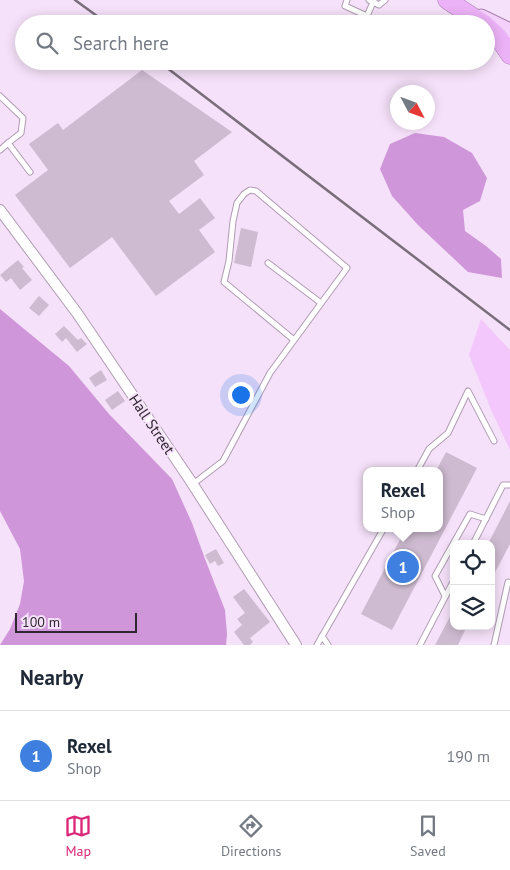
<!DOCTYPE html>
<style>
:root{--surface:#fff;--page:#f6f6f7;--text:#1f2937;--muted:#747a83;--line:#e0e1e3;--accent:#db2777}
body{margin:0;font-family:"PT Sans",sans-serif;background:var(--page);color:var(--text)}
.controls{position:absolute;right:15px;bottom:15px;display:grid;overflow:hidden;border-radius:10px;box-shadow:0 2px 12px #0003}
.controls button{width:45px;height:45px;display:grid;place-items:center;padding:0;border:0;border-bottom:1px solid var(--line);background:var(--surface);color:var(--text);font:25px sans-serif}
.compass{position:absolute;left:390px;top:85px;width:45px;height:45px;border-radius:50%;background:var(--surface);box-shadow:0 2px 12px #0003;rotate:131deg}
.scale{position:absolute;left:15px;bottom:12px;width:122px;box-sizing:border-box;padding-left:5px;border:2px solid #2f2730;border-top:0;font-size:14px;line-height:18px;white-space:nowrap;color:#2f2730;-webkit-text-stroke:4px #f5e1f9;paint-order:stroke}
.you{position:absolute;left:240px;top:394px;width:18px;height:18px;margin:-12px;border:4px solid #fff;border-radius:50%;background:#1a73e8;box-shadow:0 0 0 8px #1a73e833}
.badge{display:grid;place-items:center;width:32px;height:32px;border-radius:50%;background:var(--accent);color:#fff;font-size:16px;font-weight:700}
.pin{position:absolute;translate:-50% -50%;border:2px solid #fff;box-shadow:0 1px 5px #0006}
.popup{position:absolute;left:363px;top:467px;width:80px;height:65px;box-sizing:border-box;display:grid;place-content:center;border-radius:10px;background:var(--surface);filter:drop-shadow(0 1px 4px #0005);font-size:16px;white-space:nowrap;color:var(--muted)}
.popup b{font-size:19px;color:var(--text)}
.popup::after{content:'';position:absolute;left:50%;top:100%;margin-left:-10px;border:10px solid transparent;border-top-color:var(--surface)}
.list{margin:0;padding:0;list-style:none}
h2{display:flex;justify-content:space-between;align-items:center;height:65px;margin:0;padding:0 20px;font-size:21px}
h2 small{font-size:16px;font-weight:400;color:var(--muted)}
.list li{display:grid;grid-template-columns:32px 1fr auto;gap:15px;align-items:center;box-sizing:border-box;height:90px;padding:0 20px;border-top:1px solid var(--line)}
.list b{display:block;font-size:19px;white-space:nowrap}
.list p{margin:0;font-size:16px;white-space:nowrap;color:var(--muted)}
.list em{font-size:16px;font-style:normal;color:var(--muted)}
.icon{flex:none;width:28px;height:28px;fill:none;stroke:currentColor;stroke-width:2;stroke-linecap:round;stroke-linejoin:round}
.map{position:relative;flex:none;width:510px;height:645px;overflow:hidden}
.search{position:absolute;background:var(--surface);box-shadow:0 2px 12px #0003;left:15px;right:15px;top:15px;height:55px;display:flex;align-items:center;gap:12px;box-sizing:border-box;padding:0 18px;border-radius:28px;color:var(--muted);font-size:19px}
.sheet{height:155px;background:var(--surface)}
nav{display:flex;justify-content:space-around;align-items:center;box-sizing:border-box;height:70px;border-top:1px solid var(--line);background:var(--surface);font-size:14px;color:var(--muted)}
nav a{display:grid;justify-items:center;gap:2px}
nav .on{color:var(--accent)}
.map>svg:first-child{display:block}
.green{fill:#f3c7fb}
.water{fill:#cf96d9}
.building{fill:#cebbd1}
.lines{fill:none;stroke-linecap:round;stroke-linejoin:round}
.service-casing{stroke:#af9cb2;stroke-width:7}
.minor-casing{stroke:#af9cb2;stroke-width:12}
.primary-casing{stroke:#aa81b1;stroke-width:17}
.motorway-casing{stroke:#aa81b1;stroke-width:19}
.service{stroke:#fff;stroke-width:5}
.minor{stroke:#fff;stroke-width:10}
.primary{stroke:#f4d1fa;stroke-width:15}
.motorway{stroke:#ecb2f7;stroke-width:18}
.rail{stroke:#7a6e7c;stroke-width:2.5}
.labels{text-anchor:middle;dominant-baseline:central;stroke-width:4;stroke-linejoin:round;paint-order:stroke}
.street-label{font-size:15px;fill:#2f2730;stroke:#f5e1f9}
</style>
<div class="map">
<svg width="510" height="645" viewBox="0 0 510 645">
<rect width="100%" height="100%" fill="#f5e1f9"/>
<path class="green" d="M481 319 510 350V450L492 412 469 355Z"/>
<g class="water">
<path d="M415 133 444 137 472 153 487 178 480 201 463 210 465 231 486 246 501 259 502 278 468 272 418 225 392 196 380 169 390 144Z"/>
<path d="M0 309 69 366 109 414 172 479 192 523 205 559 225 610 227 634 226 645H0L10 629 20 604 24 581 20 549 0 511Z"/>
</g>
<g class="building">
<path d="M142 70 232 132 194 161 204 175 169 201 179 214 200 198 215 218 199 230 215 252 156 296 112 237 70 268 15 195 48 170 29 144 58 123 63 130Z"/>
<path d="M241 228 258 232 251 267 234 263Z"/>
<path d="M18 260 24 267 22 268 32 280 20 290 11 278 6 282 0 275Z"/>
<path d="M39 296 49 305 39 316 29 308Z"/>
<path d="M64 326 78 340 81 338 87 344 77 352 66 338 62 342 55 334Z"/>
<path d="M101 370 107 380 95 387 89 378Z"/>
<path d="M118 391 125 401 112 410 105 400Z"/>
<path d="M446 452 477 468 392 630 361 614 406 528H439V471H436Z"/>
<path d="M510 501V544L491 580V544H488Z"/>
<path d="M216 549 224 563 218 566 215 561 210 564 205 555Z"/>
<path d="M244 589 270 622 250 638 253 642 250 645H244L234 632 242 625 237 619 245 613 233 597Z"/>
<path d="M454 609V626H467L458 645H435Z"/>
</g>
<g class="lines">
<g class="service-casing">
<g id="service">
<path d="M347 0 345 6 367 16 374 0"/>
<path d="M369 0 379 5 385 0"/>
<path d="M0 96 23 118 21 133 8 143 30 172"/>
<path d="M0 150 8 143"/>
<path d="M268 263 321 303"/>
<path d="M417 471 429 449 448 433 468 391 494 441"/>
<path d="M193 484 223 461 270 373 347 268 256 191 250 190 244 194 237 203 233 221 229 261 224 282 294 340"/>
<path d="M473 544 503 485H510"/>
<path d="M445 596 435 576 470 514 486 519"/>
<path d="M322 636 328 645"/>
<path d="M317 645 384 528"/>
<path d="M420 645 454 580"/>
<path d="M494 645 508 582"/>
</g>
</g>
<g class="minor-casing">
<path id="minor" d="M0 210 77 313 190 480 296 645"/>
</g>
<g class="primary-casing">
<path id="primary" d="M481 17 510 31"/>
</g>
<g class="motorway-casing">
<g id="motorway">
<path d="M447 0 484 24"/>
<path d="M486 26 498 37 510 55"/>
</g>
</g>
<use href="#service" class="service"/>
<use href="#minor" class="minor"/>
<use href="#primary" class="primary"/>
<use href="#motorway" class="motorway"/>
<g class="rail">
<path d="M75 0 108 24"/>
<path d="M158 61 510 330"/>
</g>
</g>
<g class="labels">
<g class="street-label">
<text transform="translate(152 424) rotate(56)">Hall Street</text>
</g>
</g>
</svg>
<div class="controls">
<button><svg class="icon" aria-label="locate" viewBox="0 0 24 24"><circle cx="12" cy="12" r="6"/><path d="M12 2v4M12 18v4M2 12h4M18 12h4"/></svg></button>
<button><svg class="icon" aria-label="layers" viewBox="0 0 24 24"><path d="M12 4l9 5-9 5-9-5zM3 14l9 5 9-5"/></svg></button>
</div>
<svg class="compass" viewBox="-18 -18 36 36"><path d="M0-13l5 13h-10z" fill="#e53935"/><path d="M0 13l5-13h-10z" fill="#747a83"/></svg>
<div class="scale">100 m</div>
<div class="you"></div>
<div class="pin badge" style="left:403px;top:567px;background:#3f7fe0">1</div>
<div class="popup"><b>Rexel</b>Shop</div>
<div class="search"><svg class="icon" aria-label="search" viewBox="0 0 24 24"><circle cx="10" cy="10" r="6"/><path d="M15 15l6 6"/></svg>Search here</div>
</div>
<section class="sheet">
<h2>Nearby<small></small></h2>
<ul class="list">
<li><span class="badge" style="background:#3f7fe0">1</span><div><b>Rexel</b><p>Shop</p></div><em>190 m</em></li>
</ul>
</section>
<nav>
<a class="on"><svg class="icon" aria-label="map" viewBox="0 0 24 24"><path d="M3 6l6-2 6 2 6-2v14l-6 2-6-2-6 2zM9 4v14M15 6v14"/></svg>Map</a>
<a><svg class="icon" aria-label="directions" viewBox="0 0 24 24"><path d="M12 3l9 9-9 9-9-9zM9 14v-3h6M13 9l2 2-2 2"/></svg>Directions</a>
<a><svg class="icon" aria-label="saved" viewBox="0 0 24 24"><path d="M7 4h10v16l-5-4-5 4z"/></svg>Saved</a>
</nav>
